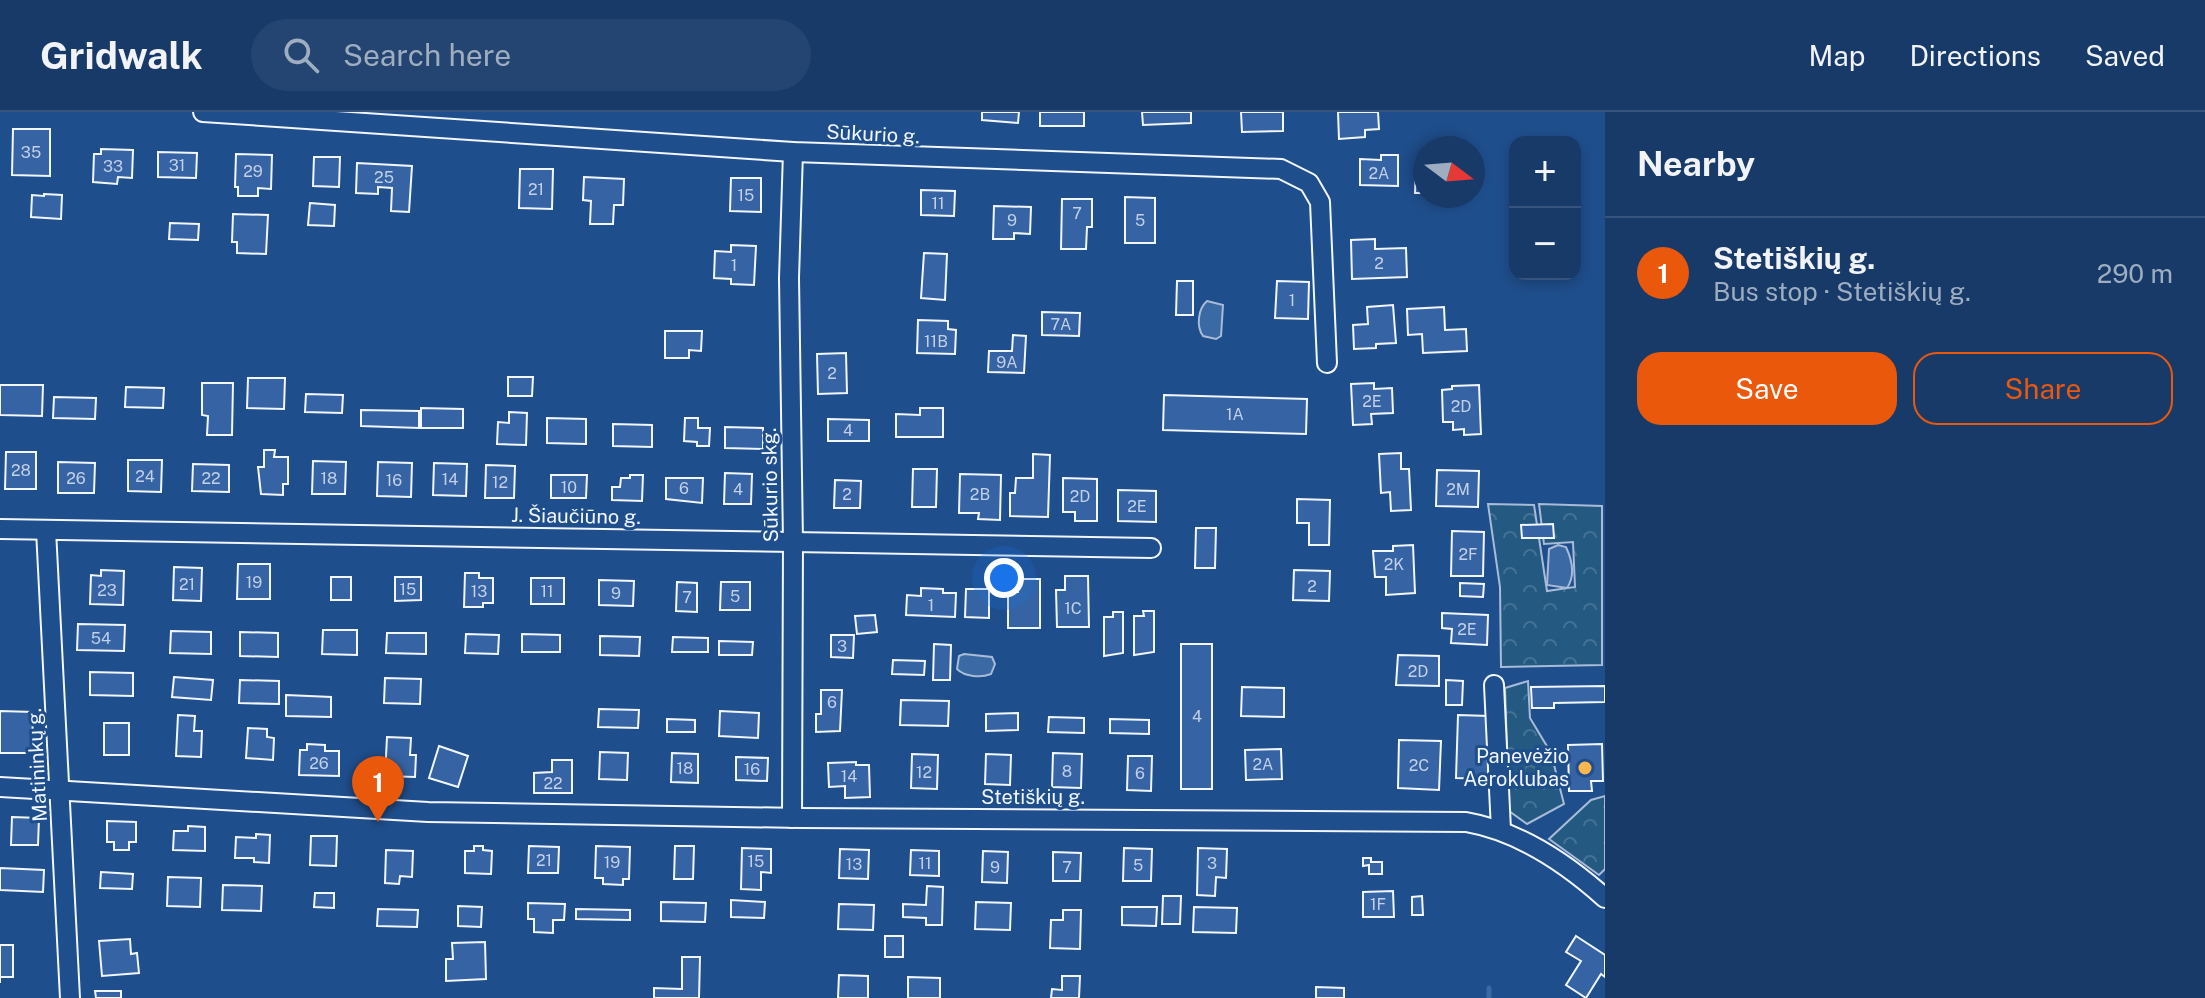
<!DOCTYPE html>
<meta charset="utf-8">
<style>
:root{--surface:#173a69;--page:#244571;--text:#f1f3f6;--muted:#9eadc0;--line:#36547d;--accent:#ea580c}
body{margin:0;font-family:"Public Sans",sans-serif;background:var(--page);color:var(--text)}
.controls{position:absolute;right:24px;top:24px;display:grid;overflow:hidden;border-radius:16px;box-shadow:0 4px 12px #0003}
.controls button{width:72px;height:72px;display:grid;place-items:center;padding:0;border:0;border-bottom:2px solid var(--line);background:var(--surface);color:var(--text);font:40px sans-serif}
.compass{position:absolute;left:1413px;top:24px;width:72px;height:72px;border-radius:50%;background:var(--surface);box-shadow:0 4px 12px #0003;rotate:106deg}
.you{position:absolute;left:1004px;top:466px;width:28px;height:28px;margin:-20px;border:6px solid #fff;border-radius:50%;background:#1a73e8;box-shadow:0 0 0 12px #1a73e833}
.badge{display:grid;place-items:center;width:52px;height:52px;border-radius:50%;background:var(--accent);color:#fff;font-size:26px;font-weight:700}
.pin{position:absolute;translate:-50% -66px;filter:drop-shadow(0 2px 4px #0008)}
.pin::after{content:'';position:absolute;top:42px;width:28px;height:24px;background:inherit;clip-path:polygon(0 0,100% 0,50% 100%)}
.list{margin:0;padding:0;list-style:none}
h2{display:flex;justify-content:space-between;align-items:center;height:104px;margin:0;padding:0 32px;font-size:34px}
h2 small{font-size:26px;font-weight:400;color:var(--muted)}
.list li{display:grid;grid-template-columns:52px 1fr auto;gap:24px;align-items:center;box-sizing:border-box;height:112px;padding:0 32px;border-top:2px solid var(--line)}
.list b{display:block;font-size:30px;white-space:nowrap}
.list p{margin:0;font-size:26px;white-space:nowrap;color:var(--muted)}
.list em{font-size:26px;font-style:normal;color:var(--muted)}
.actions{display:flex;gap:16px;padding:24px 32px}
.actions a{flex:1;padding:18px 0;border:2px solid var(--accent);border-radius:24px;text-align:center;font-size:28px;color:var(--accent)}
.actions .main{background:var(--accent);color:#fff}
.icon{flex:none;width:44px;height:44px;fill:none;stroke:currentColor;stroke-width:2;stroke-linecap:round;stroke-linejoin:round}
.map{position:relative;flex:none;width:1605px;height:886px;overflow:hidden}
header{display:flex;align-items:center;gap:48px;box-sizing:border-box;height:112px;padding:0 40px;background:var(--surface);border-bottom:2px solid var(--line)}
header strong{font-size:38px}
nav{display:flex;gap:44px;margin-inline-start:auto;font-size:28px}
.search{width:560px;height:72px;background:var(--page);display:flex;align-items:center;gap:20px;box-sizing:border-box;padding:0 28px;border-radius:44px;color:var(--muted);font-size:30px}
main{display:flex}
aside{flex:1;background:var(--surface)}
.map>svg:first-child{display:block}
.forest{fill:url(#forest-crowns);stroke:#a8bbd7;stroke-width:2}
.water{fill:#3b69a3;stroke:#a8bbd7;stroke-width:2}
.lines{fill:none;stroke-linecap:round;stroke-linejoin:round}
.stream{stroke:#3b69a3;stroke-width:5}
.building{fill:#3563a3;stroke:#f2f6ff;stroke-width:2}
.minor-casing{stroke:#f2f6ff;stroke-width:22}
.minor{stroke:#1f4e8c;stroke-width:18}
.poi-dot{fill:#ffb74d;stroke:#1f4e8c;stroke-width:3}
.labels{text-anchor:middle;dominant-baseline:central;stroke-width:6;stroke-linejoin:round;paint-order:stroke}
.number-label{font-size:16px;fill:#c3d1e8}
.street-label{font-size:20px;fill:#f2f6ff;stroke:#1f4e8c}
.poi-label{font-size:20px;fill:#f2f6ff;stroke:#1f4e8c;text-anchor:end}
</style>
<header>
<strong>Gridwalk</strong>
<div class="search"><svg class="icon" aria-label="search" viewBox="0 0 24 24"><circle cx="10" cy="10" r="6"/><path d="M15 15l6 6"/></svg>Search here</div>
<nav><a>Map</a><a>Directions</a><a>Saved</a></nav>
</header>
<main>
<div class="map">
<svg width="1605" height="886" viewBox="0 0 1605 886">
<defs>
<pattern id="forest-crowns" width="20" height="18" patternUnits="userSpaceOnUse" patternTransform="scale(2)"><rect width="20" height="18" fill="#245a82"/><path d="M2 6a3 3 0 1 1 6 0M12 15a3 3 0 1 1 6 0" fill="none" stroke="#447295"/></pattern>
</defs>
<rect width="100%" height="100%" fill="#1f4e8c"/>
<g class="forest">
<path d="M1488 392 1534 393 1547 479 1575 475 1573 430 1544 432 1539 392 1602 394V553L1501 555 1500 475Z"/>
<path d="M1528 569 1530 606 1551 641 1564 692 1527 712 1509 699 1505 576Z"/>
<path d="M1605 684V757L1599 763 1549 727 1591 688Z"/>
</g>
<g class="water">
<path d="M1207 189 1223 193 1221 224 1216 227 1203 224C1196 214 1198 197 1207 189Z"/>
<path d="M1558 433 1566 435C1572 448 1576 463 1567 476L1547 473 1549 437Z"/>
<path d="M964 542 992 545 995 552 991 562C981 566 965 565 957 557L959 544Z"/>
</g>
<g class="lines">
<path class="stream" d="M1489 876V886"/>
</g>
<g class="building">
<path d="M982 0H1019L1018 11 982 8Z"/>
<rect x="1040" y="0" width="44" height="14"/>
<path d="M1142 0H1191V11L1143 13Z"/>
<path d="M1241 0H1283V19L1242 20Z"/>
<path d="M1338 0H1378L1379 17 1365 18V25L1339 27Z"/>
<path d="M13 17H50V64L12 63Z"/>
<path d="M101 37 133 38 132 66 118 65 117 72 93 70 94 42H101Z"/>
<path d="M158 40 197 41 196 66 158 65Z"/>
<path d="M236 42 272 43 271 77 258 76V84H238V75H235Z"/>
<path d="M1381 43H1398V74L1360 73V47L1381 48Z"/>
<path d="M314 45H340L339 75 313 74Z"/>
<path d="M357 51 412 54 409 100 391 99 392 76 378 75V82L356 81Z"/>
<path d="M1416 51H1425V81H1415Z"/>
<path d="M520 57H553L552 97 519 96Z"/>
<path d="M584 65 624 67 623 93H614L613 112H590L591 89 583 88Z"/>
<path d="M731 66H761V100L730 99Z"/>
<path d="M921 78 955 79 954 104 921 103Z"/>
<path d="M44 82 62 83 61 107 31 105 32 83 44 84Z"/>
<path d="M1125 85 1155 86V131H1125Z"/>
<path d="M1062 87H1092V115H1087L1086 137H1061Z"/>
<path d="M310 91 335 93 334 114 308 113Z"/>
<path d="M994 94 1031 95 1030 122 1014 121V127H993Z"/>
<path d="M233 102 268 103 266 142 237 141V130H232Z"/>
<path d="M170 111 199 112 198 128 169 127Z"/>
<path d="M1375 127V137L1406 136 1407 165 1352 167 1351 128Z"/>
<path d="M731 133 756 134 754 173 731 172V167L714 166 715 139 731 140Z"/>
<path d="M924 141 947 142 945 188 921 186Z"/>
<path d="M1177 169H1193V203H1176Z"/>
<path d="M1277 169 1309 170 1308 207 1275 206Z"/>
<path d="M1393 193 1396 231 1376 232V236L1354 237 1353 213 1368 212 1367 195Z"/>
<path d="M1444 195 1445 218 1466 217 1467 239 1423 241 1422 222 1408 223 1407 197Z"/>
<path d="M1042 200 1080 201 1079 224 1042 223Z"/>
<path d="M918 208 948 209V217L956 218 955 242 917 241Z"/>
<path d="M665 219H702L701 239 689 238V246H665Z"/>
<path d="M1013 223 1026 224 1024 261 988 260 989 239H1012Z"/>
<path d="M846 241 847 281 818 282 817 242Z"/>
<path d="M508 265H533L532 284H508Z"/>
<path d="M248 266H285L284 297 247 296Z"/>
<path d="M202 271H233L232 323H207L208 304 202 303Z"/>
<path d="M1374 271V277L1392 276 1393 301 1371 302 1372 312 1353 313 1351 272Z"/>
<path d="M0 273H43L42 304 0 303Z"/>
<path d="M1479 273 1481 322 1464 323V317L1453 318V310H1443L1442 278 1452 277V274Z"/>
<path d="M126 275 164 276 163 296 125 295Z"/>
<path d="M306 282 343 283 342 301 305 300Z"/>
<path d="M1164 283 1307 287 1306 322 1163 318Z"/>
<path d="M54 285 96 286 95 307 53 306Z"/>
<path d="M421 296 463 297V316H421Z"/>
<path d="M920 296H943V325H896V302L920 303Z"/>
<path d="M361 298 419 299V316L361 314Z"/>
<path d="M509 300 527 301 526 333 497 332 498 310 509 311Z"/>
<path d="M547 306 586 307V332L547 331Z"/>
<path d="M685 306H698V316H710L709 334H697V330L684 329Z"/>
<path d="M828 307 869 308V329H828Z"/>
<path d="M613 312 652 313V335L613 334Z"/>
<path d="M725 315 763 316V337L725 336Z"/>
<path d="M264 338H275L274 345H288V372H283V383L261 382 258 355H264Z"/>
<path d="M6 340H36V377H5Z"/>
<path d="M1401 341V357H1409L1411 398 1391 399 1390 380 1381 381 1379 342Z"/>
<path d="M1033 342 1050 343 1048 405 1010 404V381H1015L1016 366H1033Z"/>
<path d="M128 348H162L161 380 128 379Z"/>
<path d="M313 349 346 350 345 382H312Z"/>
<path d="M58 350 95 351 94 381H58Z"/>
<path d="M378 350 412 351 411 385 377 384Z"/>
<path d="M434 351 467 352 466 384 433 383Z"/>
<path d="M193 352 229 353V380L192 379Z"/>
<path d="M486 353 515 354 514 386H485Z"/>
<path d="M913 357H937L936 395H912Z"/>
<path d="M1437 358 1479 359 1478 395 1436 394Z"/>
<path d="M725 361 752 362 751 392H724Z"/>
<path d="M960 362 1001 363 1000 408 978 407 979 401H959Z"/>
<path d="M551 363H587L586 386H551Z"/>
<path d="M630 363H643L642 389 612 388V375H620L621 366H630Z"/>
<path d="M666 366H703L702 391 666 387Z"/>
<path d="M1063 366 1097 367V409H1075V400H1063Z"/>
<path d="M835 368 861 369 860 396H834Z"/>
<path d="M1118 378 1156 379V410L1118 409Z"/>
<path d="M1297 387 1330 388 1329 433H1309V411H1297Z"/>
<path d="M1553 412 1554 426H1522L1521 413Z"/>
<path d="M1196 416H1216L1215 456H1195Z"/>
<path d="M1452 419 1484 420 1483 464H1451Z"/>
<path d="M1413 433 1415 481 1386 483V465H1375L1373 439H1393V434Z"/>
<path d="M238 452H270V487H237Z"/>
<path d="M174 455 202 456 201 489 173 488Z"/>
<path d="M101 458 124 459 123 493 90 492 91 463 101 464Z"/>
<path d="M1294 458 1330 459 1329 489 1293 488Z"/>
<path d="M465 461H479V466H493V491H483V495H464Z"/>
<path d="M1065 464H1088L1089 515H1057L1056 478H1065Z"/>
<rect x="331" y="465" width="20" height="23"/>
<path d="M395 465H421V488L395 489Z"/>
<rect x="531" y="466" width="33" height="26"/>
<path d="M1017 467H1040V516H1008V480H1018Z"/>
<path d="M599 468 634 469 633 494 599 493Z"/>
<path d="M677 470 697 471V500L676 499Z"/>
<path d="M721 470H750V498H720Z"/>
<path d="M1460 471 1484 472 1483 485 1460 484Z"/>
<path d="M921 476 943 477V481H956L955 505 906 503 907 483 921 484Z"/>
<path d="M966 477H989V506L965 505Z"/>
<path d="M1143 499H1154V540L1134 543V504H1144Z"/>
<path d="M1113 500H1123V541L1104 544V505H1113Z"/>
<path d="M1442 501 1488 503 1487 533 1451 531 1452 517 1442 516Z"/>
<path d="M875 503 877 520 857 522 855 504Z"/>
<path d="M78 512 125 513 124 539 77 538Z"/>
<path d="M323 518H357V543L322 542Z"/>
<path d="M171 519 211 520V542L170 541Z"/>
<path d="M240 520 278 521V545L240 544Z"/>
<path d="M387 521H426V542L386 541Z"/>
<path d="M466 522 499 523 498 542 465 541Z"/>
<path d="M522 522 560 523V540H522Z"/>
<path d="M831 523H854L853 546 831 545Z"/>
<path d="M600 524 640 525 639 544 600 543Z"/>
<path d="M673 525 708 526V540H672Z"/>
<path d="M719 529 753 530 752 543H719Z"/>
<path d="M934 532 951 533 950 568H933Z"/>
<rect x="1181" y="532" width="31" height="145"/>
<path d="M1398 543 1439 544V574L1396 573Z"/>
<path d="M893 548 925 549 924 563 892 562Z"/>
<path d="M90 560 133 561V584L90 583Z"/>
<path d="M174 565 213 568 211 588 172 585Z"/>
<path d="M385 566 421 567 420 592 384 591Z"/>
<path d="M240 568 279 569V592L239 591Z"/>
<path d="M1446 568 1463 569 1462 593H1446Z"/>
<path d="M1605 574V590L1554 591V596H1532L1531 575Z"/>
<path d="M1242 575 1284 576V605L1241 604Z"/>
<path d="M821 578H842L840 619 816 620V602H821Z"/>
<path d="M286 583 331 585V605L286 604Z"/>
<path d="M901 588 949 589 948 614 900 613Z"/>
<path d="M599 597 639 598 638 616 598 615Z"/>
<path d="M0 599 33 600 32 641H0Z"/>
<path d="M720 599 759 601 758 626 719 624Z"/>
<path d="M1018 601V618L986 619V602Z"/>
<path d="M178 603 195 604 194 619H202L201 645 176 644Z"/>
<path d="M1458 603 1489 604 1488 667 1456 666Z"/>
<path d="M1049 605 1084 606V621L1048 620Z"/>
<path d="M667 607 695 608V620H667Z"/>
<path d="M1110 607 1149 608V622L1110 621Z"/>
<rect x="104" y="611" width="25" height="32"/>
<path d="M248 616 267 617V625L274 626 273 648 246 646Z"/>
<path d="M387 625 411 626 410 643H416L415 665 385 664Z"/>
<path d="M1399 628 1441 629 1439 678 1398 676Z"/>
<path d="M307 632 325 633V639H339V664L299 663 300 638H307Z"/>
<path d="M1602 632 1603 669H1591L1592 679H1569L1568 633Z"/>
<path d="M439 634 468 644 458 675 429 666Z"/>
<path d="M1281 637 1282 667 1246 668 1245 638Z"/>
<path d="M600 640 628 641 627 668 599 667Z"/>
<path d="M672 641 698 642V671L671 670Z"/>
<path d="M1053 641 1082 642 1081 676 1052 675Z"/>
<path d="M912 642 938 643 937 677 911 676Z"/>
<path d="M986 642 1011 643 1010 673 985 672Z"/>
<path d="M1128 644H1152L1151 679 1127 678Z"/>
<path d="M736 645 768 646 767 669 736 668Z"/>
<path d="M552 648H572V681H534V661L552 660Z"/>
<path d="M856 650V653H869L870 685 845 686V674L829 675 828 651Z"/>
<path d="M12 705 39 706 38 733H11Z"/>
<path d="M107 709 136 710V730H129V738H114V730H107Z"/>
<path d="M188 714 205 715V739L173 738 174 719H188Z"/>
<path d="M256 722 270 723 269 751 254 750V746H235L236 725 256 726Z"/>
<path d="M311 724H337L336 754 310 753Z"/>
<path d="M474 734H483V738L492 739 491 762 465 761V739H474Z"/>
<path d="M529 734 559 735 558 761H528Z"/>
<path d="M596 734 630 735 629 767H623V773L603 772V766H595Z"/>
<path d="M675 734H694L693 767H674Z"/>
<path d="M742 736 771 737V761L761 760V778L741 777Z"/>
<path d="M1124 736 1152 737 1151 769H1123Z"/>
<path d="M1198 736 1227 737 1226 766 1216 765 1215 784 1197 783Z"/>
<path d="M840 737 869 738 868 767 839 766Z"/>
<path d="M386 738 413 739 412 765 400 764 399 772 385 771Z"/>
<path d="M911 738 939 739V764L910 763Z"/>
<path d="M983 739 1008 740 1007 771 982 770Z"/>
<path d="M1053 740 1081 741 1080 769H1053Z"/>
<path d="M1363 746H1371V750H1382V762H1369V753L1363 754Z"/>
<path d="M0 756 44 758 43 780 0 778Z"/>
<path d="M101 760 133 762 132 777 100 776Z"/>
<path d="M168 765 201 766 200 795 167 794Z"/>
<path d="M223 773 262 774 261 799 222 798Z"/>
<path d="M927 774 943 775 942 813H926V806L903 805V792L926 793Z"/>
<path d="M1393 779 1394 805H1363V780Z"/>
<path d="M315 781H334V796L314 795Z"/>
<path d="M1163 784H1181L1180 812H1162Z"/>
<path d="M1422 784 1423 803H1412V785Z"/>
<path d="M731 788 765 790 764 806 731 805Z"/>
<path d="M661 790 706 791 705 810 661 809Z"/>
<path d="M976 790 1011 791 1010 818 975 817Z"/>
<path d="M528 791 565 792 564 808H553V821L534 820V807H528Z"/>
<path d="M839 792 874 793 873 818 838 817Z"/>
<path d="M458 794 482 795 481 815 458 814Z"/>
<path d="M1122 795H1157L1156 814 1122 813Z"/>
<path d="M1194 795 1237 796 1236 821 1193 820Z"/>
<path d="M378 797 418 798 417 815 377 814Z"/>
<path d="M576 797 630 798V808L576 807Z"/>
<path d="M1063 798H1081L1080 837 1050 836 1051 808H1063Z"/>
<rect x="885" y="824" width="18" height="21"/>
<path d="M1576 824 1605 843V865L1601 862 1586 886 1566 873 1581 849 1566 840Z"/>
<path d="M130 827 131 842 137 841 139 861 102 864 99 829Z"/>
<path d="M485 830 486 867 446 869V847H453L452 831Z"/>
<path d="M0 833H13V865H0V871Z"/>
<path d="M682 845H700L699 886H654V876L682 877Z"/>
<path d="M839 863 868 864V886H838Z"/>
<path d="M1062 864H1080L1079 886H1051L1052 877 1062 878Z"/>
<path d="M908 865 940 866V886H908Z"/>
<path d="M1316 875 1344 876V886H1316Z"/>
<path d="M95 879H121V886H96Z"/>
</g>
<g class="lines">
<g class="minor-casing">
<g id="minor">
<path d="M203 0 793 40 1281 57 1309 71 1320 90 1327 251"/>
<path d="M0 417 1151 436"/>
<path d="M46 418 70 886"/>
<path d="M1494 573 1501 718"/>
<path d="M0 675 428 700 801 706 1466 710C1518 719 1566 751 1605 786"/>
<path d="M792 706 793 430 789 166 793 40"/>
</g>
</g>
<use href="#minor" class="minor"/>
</g>
<circle class="poi-dot" cx="1585" cy="656" r="8"/>
<g class="labels">
<g class="number-label">
<text x="31" y="40">35</text>
<text x="177" y="53">31</text>
<text x="113" y="54">33</text>
<text x="253" y="59">29</text>
<text x="1379" y="61">2A</text>
<text x="384" y="65">25</text>
<text x="536" y="77">21</text>
<text x="746" y="83">15</text>
<text x="938" y="91">11</text>
<text x="1077" y="101">7</text>
<text x="1012" y="108">9</text>
<text x="1140" y="108">5</text>
<text x="1379" y="151">2</text>
<text x="734" y="153">1</text>
<text x="1292" y="188">1</text>
<text x="1061" y="212">7A</text>
<text x="936" y="229">11B</text>
<text x="1007" y="250">9A</text>
<text x="832" y="261">2</text>
<text x="1372" y="289">2E</text>
<text x="1461" y="294">2D</text>
<text x="1235" y="302">1A</text>
<text x="848" y="318">4</text>
<text x="21" y="358">28</text>
<text x="145" y="364">24</text>
<text x="76" y="366">26</text>
<text x="211" y="366">22</text>
<text x="329" y="366">18</text>
<text x="450" y="367">14</text>
<text x="394" y="368">16</text>
<text x="500" y="370">12</text>
<text x="569" y="375">10</text>
<text x="684" y="376">6</text>
<text x="738" y="377">4</text>
<text x="1458" y="377">2M</text>
<text x="847" y="382">2</text>
<text x="980" y="382">2B</text>
<text x="1080" y="384">2D</text>
<text x="1137" y="394">2E</text>
<text x="1468" y="442">2F</text>
<text x="1394" y="452">2K</text>
<text x="254" y="470">19</text>
<text x="187" y="472">21</text>
<text x="1312" y="474">2</text>
<text x="408" y="477">15</text>
<text x="107" y="478">23</text>
<text x="479" y="479">13</text>
<text x="547" y="479">11</text>
<text x="616" y="481">9</text>
<text x="735" y="484">5</text>
<text x="687" y="485">7</text>
<text x="931" y="493">1</text>
<text x="1073" y="496">1C</text>
<text x="1467" y="517">2E</text>
<text x="101" y="526">54</text>
<text x="842" y="534">3</text>
<text x="1418" y="559">2D</text>
<text x="832" y="590">6</text>
<text x="1197" y="604">4</text>
<text x="319" y="651">26</text>
<text x="1263" y="652">2A</text>
<text x="1419" y="653">2C</text>
<text x="685" y="656">18</text>
<text x="752" y="657">16</text>
<text x="1067" y="659">8</text>
<text x="924" y="660">12</text>
<text x="1140" y="661">6</text>
<text x="849" y="664">14</text>
<text x="553" y="671">22</text>
<text x="544" y="748">21</text>
<text x="756" y="749">15</text>
<text x="612" y="750">19</text>
<text x="925" y="751">11</text>
<text x="1212" y="751">3</text>
<text x="854" y="752">13</text>
<text x="1138" y="753">5</text>
<text x="995" y="755">9</text>
<text x="1067" y="755">7</text>
<text x="1378" y="792">1F</text>
</g>
<g class="street-label">
<text transform="translate(873 22) rotate(3)">Sūkurio g.</text>
<text transform="translate(770 373) rotate(-91)">Sūkurio skg.</text>
<text transform="translate(576 404) rotate(1)">J. Šiaučiūno g.</text>
<text transform="translate(37 653) rotate(-93)">Matininkų g.</text>
<text x="1033" y="685">Stetiškių g.</text>
</g>
<g class="poi-label">
<text x="1569" y="644">Panevėžio<tspan x="1569" dy="23">Aeroklubas</tspan></text>
</g>
</g>
</svg>
<div class="controls">
<button>+</button>
<button>−</button>
</div>
<svg class="compass" viewBox="-18 -18 36 36"><path d="M0-13l5 13h-10z" fill="#e53935"/><path d="M0 13l5-13h-10z" fill="#9eadc0"/></svg>
<div class="you"></div>
<div class="pin badge" style="left:378px;top:710px">1</div>
</div>
<aside>
<h2>Nearby<small></small></h2>
<ul class="list">
<li><span class="badge">1</span><div><b>Stetiškių g.</b><p>Bus stop · Stetiškių g.</p></div><em>290 m</em></li>
</ul>
<div class="actions"><a class="main">Save</a><a>Share</a></div>
</aside>
</main>
